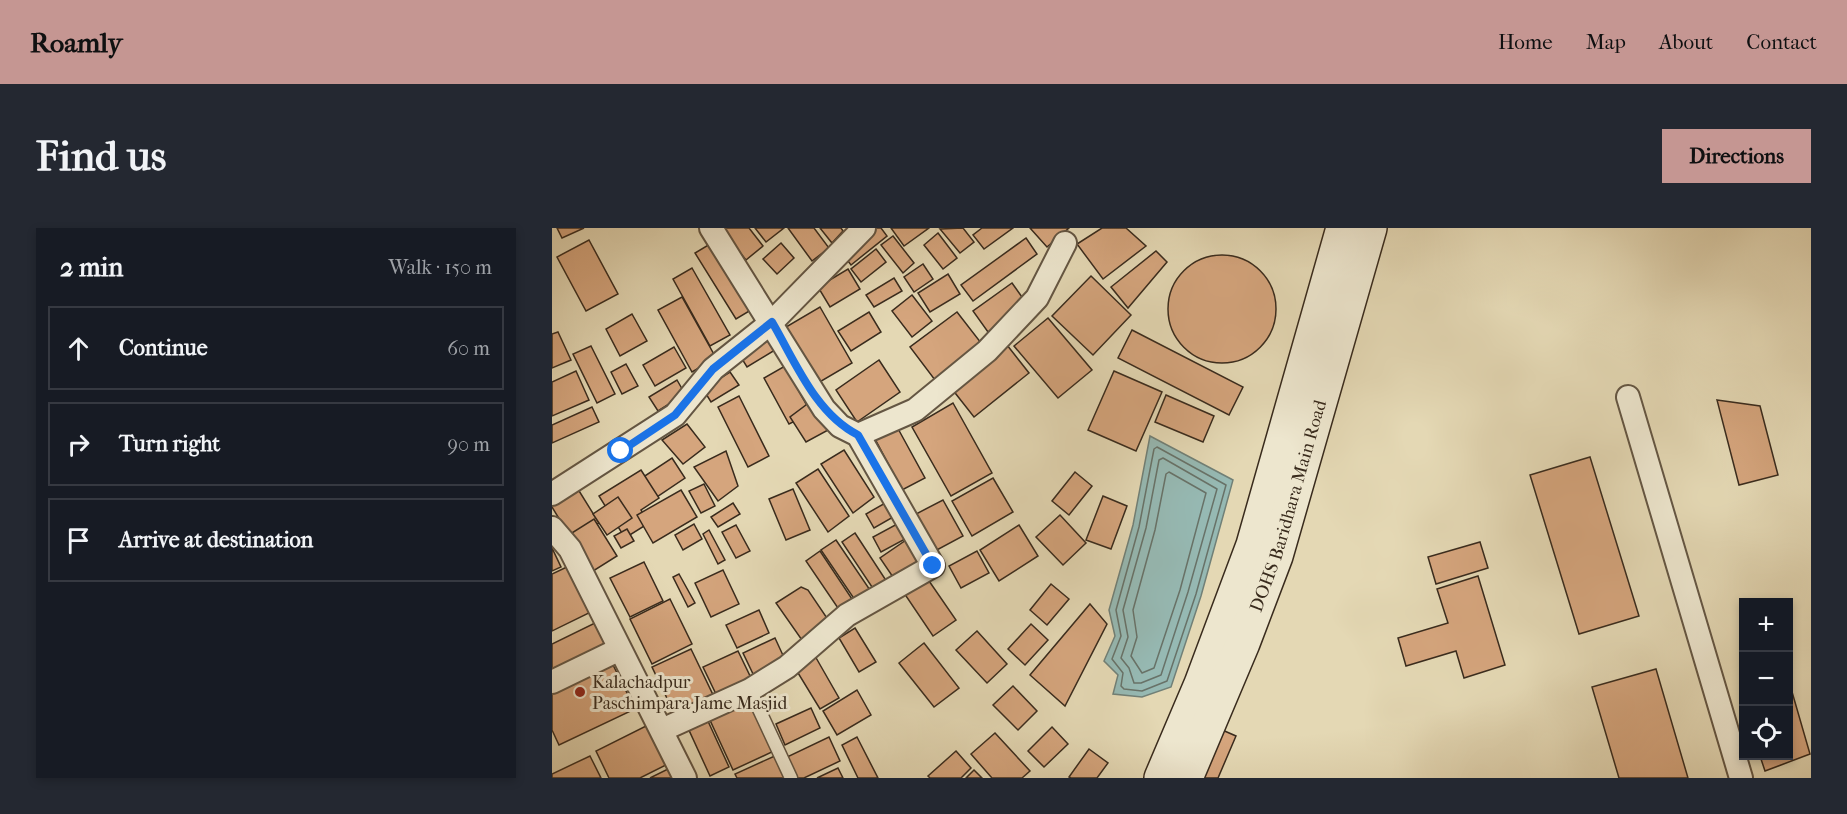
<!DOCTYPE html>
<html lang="en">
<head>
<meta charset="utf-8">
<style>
	body { margin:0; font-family:"IM FELL French Canon",serif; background:#242831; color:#f1f3f6 }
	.controls { position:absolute; right:18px; bottom:18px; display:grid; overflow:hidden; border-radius:0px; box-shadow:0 3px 9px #0003 }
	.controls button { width:54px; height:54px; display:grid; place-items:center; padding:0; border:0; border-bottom:2px solid #363941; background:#171b24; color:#f1f3f6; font:30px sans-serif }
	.stop { position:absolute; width:18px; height:18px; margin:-14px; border:4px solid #1a73e8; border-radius:50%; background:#fff }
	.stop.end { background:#1a73e8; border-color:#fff; box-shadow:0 2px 6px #0008 }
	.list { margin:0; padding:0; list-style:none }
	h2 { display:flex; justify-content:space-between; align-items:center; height:78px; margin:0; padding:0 24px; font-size:26px }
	h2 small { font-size:20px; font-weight:400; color:#9ea1a6 }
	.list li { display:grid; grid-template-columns:39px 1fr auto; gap:18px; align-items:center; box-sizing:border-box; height:84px; margin:0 12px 12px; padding:0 12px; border:2px solid #363941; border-radius:0px }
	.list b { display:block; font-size:22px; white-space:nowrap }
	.list em { font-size:20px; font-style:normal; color:#9ea1a6 }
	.icon { flex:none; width:33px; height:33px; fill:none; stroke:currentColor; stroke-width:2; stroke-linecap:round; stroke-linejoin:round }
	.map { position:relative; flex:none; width:1259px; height:550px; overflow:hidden; border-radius:0px }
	header { display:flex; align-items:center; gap:36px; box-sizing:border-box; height:84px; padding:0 30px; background:#c59692; color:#111 }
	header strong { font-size:28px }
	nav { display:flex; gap:33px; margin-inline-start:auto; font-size:21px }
	.intro { display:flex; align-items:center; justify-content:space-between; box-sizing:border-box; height:144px; padding:0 36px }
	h1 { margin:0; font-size:42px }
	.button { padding:15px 27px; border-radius:0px; background:#c59692; color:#111; font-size:21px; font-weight:700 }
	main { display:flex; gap:36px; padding:0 36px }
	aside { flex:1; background:#171b24; border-radius:0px; box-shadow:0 3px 9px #0003 }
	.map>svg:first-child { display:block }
</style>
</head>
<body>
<header>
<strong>Roamly</strong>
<nav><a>Home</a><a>Map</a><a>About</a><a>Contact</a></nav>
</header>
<div class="intro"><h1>Find us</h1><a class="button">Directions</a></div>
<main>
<aside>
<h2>2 min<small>Walk · 150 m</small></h2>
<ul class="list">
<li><svg class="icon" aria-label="ahead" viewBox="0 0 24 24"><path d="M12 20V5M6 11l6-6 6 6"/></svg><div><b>Continue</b></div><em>60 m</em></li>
<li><svg class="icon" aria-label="right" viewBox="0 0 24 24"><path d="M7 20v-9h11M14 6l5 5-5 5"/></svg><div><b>Turn right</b></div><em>90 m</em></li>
<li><svg class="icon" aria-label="arrive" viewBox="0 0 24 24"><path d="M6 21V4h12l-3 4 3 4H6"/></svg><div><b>Arrive at destination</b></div></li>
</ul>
</aside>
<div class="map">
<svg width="1259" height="550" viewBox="0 0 1259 550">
	<rect width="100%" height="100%" fill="#e4d8b4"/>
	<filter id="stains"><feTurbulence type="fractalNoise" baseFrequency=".00333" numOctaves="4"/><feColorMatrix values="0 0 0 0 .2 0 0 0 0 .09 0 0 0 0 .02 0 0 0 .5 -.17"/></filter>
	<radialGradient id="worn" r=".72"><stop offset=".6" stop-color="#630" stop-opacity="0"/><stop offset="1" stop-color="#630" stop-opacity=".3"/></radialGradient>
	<polygon fill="#96b9b3" stroke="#718077" stroke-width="1.5" points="598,208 681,252 649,368 619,459 590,469 561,466 566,447 552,433 563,408 557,382 581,297"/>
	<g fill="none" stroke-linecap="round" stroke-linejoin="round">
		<g stroke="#687268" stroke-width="1.5">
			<polygon points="605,219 674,257 644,366 615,453 590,463 572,461 569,458 571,445 560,431 569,408 564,382 587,299 602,221"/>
			<polygon points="611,230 665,261 636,364 609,447 589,455 582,455 577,440 569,430 576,409 571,382 594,300 607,232"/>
			<polygon points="617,244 654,265 628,362 602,440 590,445 579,428 585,409 581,382 603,302 614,246"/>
		</g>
	</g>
	<g fill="#d5a57d" stroke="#392b1d" stroke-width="1.5">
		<polygon points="5,0 32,0 10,10"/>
		<polygon points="168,0 197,0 211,18 194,32"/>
		<polygon points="203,0 232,0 214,14"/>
		<polygon points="236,0 262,0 277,20 260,33"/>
		<polygon points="268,0 289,0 291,3 280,15"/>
		<polygon points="321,0 329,0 335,8 299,37 290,25"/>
		<polygon points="339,0 377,0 352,18"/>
		<polygon points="411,0 422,14 408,25 388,1"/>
		<polygon points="430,0 461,0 432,21 421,7"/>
		<polygon points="478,0 517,0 495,19"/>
		<polygon points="550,0 574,0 594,18 551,51 525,16"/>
		<polygon points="386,5 405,30 391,41 372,17"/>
		<polygon points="341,8 362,35 351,45 329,17"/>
		<polygon points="474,10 485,26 421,73 409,57"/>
		<polygon points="37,12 66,66 34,83 5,29"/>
		<polygon points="163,13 204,79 184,91 143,25"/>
		<polygon points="229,15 242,30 225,46 211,31"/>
		<polygon points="324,21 334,34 309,54 299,41"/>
		<polygon points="604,23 615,34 576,80 559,59"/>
		<circle cx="670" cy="81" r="54"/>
		<polygon points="371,36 381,51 362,64 352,49"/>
		<polygon points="140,40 178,107 158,118 121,51"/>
		<polygon points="296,41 308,61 278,79 266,59"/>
		<polygon points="396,46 408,66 378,84 366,65"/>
		<polygon points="539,48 579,87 541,127 500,88"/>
		<polygon points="342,50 350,63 322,79 314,67"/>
		<polygon points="460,55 475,76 436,104 421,83"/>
		<polygon points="360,67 380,93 360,109 340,83"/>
		<polygon points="130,69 164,130 140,144 106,82"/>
		<polygon points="268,79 300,135 266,155 234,99"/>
		<polygon points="317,84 329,104 299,123 286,103"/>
		<polygon points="405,84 433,120 386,156 358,119"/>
		<polygon points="80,86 95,113 68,128 54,101"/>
		<polygon points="496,90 540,142 506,170 462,118"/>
		<polygon points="580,102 691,159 677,187 566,130"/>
		<polygon points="6,104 19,132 0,140 0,106"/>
		<polygon points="214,109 223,122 195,139 187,126"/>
		<polygon points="455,117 477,145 422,189 400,161"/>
		<polygon points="39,118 63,166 45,175 21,126"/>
		<polygon points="122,119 134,140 103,158 91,137"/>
		<polygon points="327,132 348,164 305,194 284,162"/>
		<polygon points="74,136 86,158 70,166 59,144"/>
		<polygon points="233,138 259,185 237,196 212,150"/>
		<polygon points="24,143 37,172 0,188 0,154"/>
		<polygon points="562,143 610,164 584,223 536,202"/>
		<polygon points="178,144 187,157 159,174 151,161"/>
		<polygon points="125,152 133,166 106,183 97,169"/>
		<polygon points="614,167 662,188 651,214 603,194"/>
		<polygon points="187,168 217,228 196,239 166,179"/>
		<polygon points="1165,172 1208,178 1226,247 1187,257"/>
		<polygon points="258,174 278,201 254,214 238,189"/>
		<polygon points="401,175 440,245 399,268 360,199"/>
		<polygon points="40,179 47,194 0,215 0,197"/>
		<polygon points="135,196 153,219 131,236 110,212"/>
		<polygon points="344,197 373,250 350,262 322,209"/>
		<polygon points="292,222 322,269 301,285 269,236"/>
		<polygon points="174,223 186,258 166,273 142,239"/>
		<polygon points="1038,229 1087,388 1027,406 978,247"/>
		<polygon points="120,230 133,250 84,283 70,263"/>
		<polygon points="266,241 297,288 276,304 244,255"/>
		<polygon points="89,242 107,270 89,282 97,295 73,310 47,268"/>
		<polygon points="523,244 540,258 517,287 500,273"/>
		<polygon points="441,250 461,284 420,308 400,273"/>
		<polygon points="152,256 163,278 149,285 137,263"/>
		<polygon points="24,258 47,295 20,312 0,279 0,273"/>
		<polygon points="241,261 258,302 234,312 217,271"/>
		<polygon points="129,262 145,289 101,315 85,287"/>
		<polygon points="551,268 575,278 559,321 534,312"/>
		<polygon points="66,269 80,290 55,307 41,286"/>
		<polygon points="391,272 411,308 383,323 364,286"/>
		<polygon points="335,274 343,288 322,300 314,286"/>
		<polygon points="181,275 188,286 166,299 159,289"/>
		<polygon points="508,287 534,315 511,337 484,309"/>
		<polygon points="42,291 65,328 38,345 15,308"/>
		<polygon points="347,295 355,310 329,324 321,309"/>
		<polygon points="142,296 150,311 131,322 123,307"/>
		<polygon points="184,297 198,323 184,330 170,304"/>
		<polygon points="467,297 486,328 447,353 428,322"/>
		<polygon points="75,301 82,313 69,320 62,308"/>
		<polygon points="157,302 173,332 166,336 151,306"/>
		<polygon points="303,305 337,357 324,365 290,314"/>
		<polygon points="360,308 378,334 345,355 328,330"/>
		<polygon points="284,312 320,365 305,375 269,322"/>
		<polygon points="928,314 936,340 884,356 876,329"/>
		<polygon points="0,320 9,339 0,343"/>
		<polygon points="268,323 304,377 290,386 254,333"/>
		<polygon points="425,323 437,345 409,360 397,338"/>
		<polygon points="92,334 111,373 78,389 58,350"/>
		<polygon points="19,337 41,383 0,403 0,346"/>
		<polygon points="171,342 187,376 159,389 143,355"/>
		<polygon points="127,346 143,375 136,379 121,349"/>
		<polygon points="926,348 953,437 912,450 904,423 854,438 846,410 896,395 885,361"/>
		<polygon points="375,350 404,392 381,408 352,365"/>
		<polygon points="499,356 517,371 495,397 478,382"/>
		<polygon points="249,359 256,362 279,396 252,415 224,375"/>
		<polygon points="118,371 140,416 100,436 78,391"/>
		<polygon points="538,376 555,396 513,478 478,447"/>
		<polygon points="207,382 217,405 185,420 174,397"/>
		<polygon points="45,394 55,416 0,443 0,416"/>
		<polygon points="479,396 496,412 473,437 456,421"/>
		<polygon points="303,400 324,434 307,444 287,410"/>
		<polygon points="425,403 455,436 435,455 404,422"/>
		<polygon points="223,410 235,436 203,450 191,425"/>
		<polygon points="372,415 407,460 382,479 347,435"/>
		<polygon points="139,421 163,471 124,489 100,439"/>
		<polygon points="186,423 199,450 164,466 151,439"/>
		<polygon points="263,428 287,470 268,481 243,440"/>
		<polygon points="60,435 83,481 7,517 0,502 0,464"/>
		<polygon points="1104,441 1136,550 1067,550 1040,459"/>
		<polygon points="1236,450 1258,526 1213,543 1208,528 1236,528"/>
		<polygon points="461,458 485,483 466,502 441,477"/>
		<polygon points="305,462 319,487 285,507 271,483"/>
		<polygon points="197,471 222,523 181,542 157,490"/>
		<polygon points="259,480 268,500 233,517 224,496"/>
		<polygon points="155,491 177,539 158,548 136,500"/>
		<polygon points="98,496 118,535 88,550 57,550 44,523"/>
		<polygon points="661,498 684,508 666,550 639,550"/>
		<polygon points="500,499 516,516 492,539 476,523"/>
		<polygon points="443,505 478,543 470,550 440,550 419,526"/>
		<polygon points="277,509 288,533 252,550 245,550 235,529"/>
		<polygon points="305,509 326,550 306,550 290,517"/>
		<polygon points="537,521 556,535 545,550 519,550 517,549"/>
		<polygon points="404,523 419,540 409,550 378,550 376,548"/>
		<polygon points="225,527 236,550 185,550 183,546"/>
		<polygon points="38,528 49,550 0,550 0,546"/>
		<polygon points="120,539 125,550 98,550"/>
		<polygon points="286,540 291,550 265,550"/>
		<polygon points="422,542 430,550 414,550"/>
	</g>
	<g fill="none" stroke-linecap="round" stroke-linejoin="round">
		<g stroke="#645643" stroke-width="15">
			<polyline id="lane" points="198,462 239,550"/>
		</g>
		<g stroke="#645643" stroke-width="26">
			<g id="street">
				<polyline points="1076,169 1189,550"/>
				<polyline points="306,207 363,182 435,123 485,70 513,15"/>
				<polyline points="0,266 123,187 161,141 220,94 312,0"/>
				<polyline points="0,300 18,321 133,550"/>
				<polyline points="0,454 66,422"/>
				<polyline points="110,502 198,462 235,439 295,387 381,338 306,207 288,198 272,181 159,0"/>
			</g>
		</g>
		<g stroke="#392b1d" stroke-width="36">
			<g id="secondary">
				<polyline points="609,550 649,456 701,317 791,0"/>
				<path id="s1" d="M 634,550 L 691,415 L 724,328 L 818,0"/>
			</g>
		</g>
		<use href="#lane" stroke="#ede6ce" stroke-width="12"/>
		<use href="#street" stroke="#ede6ce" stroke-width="22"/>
		<use href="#secondary" stroke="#ede6ce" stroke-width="33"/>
	</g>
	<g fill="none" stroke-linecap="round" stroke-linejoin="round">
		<path stroke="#1a73e8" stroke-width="8" d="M 69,223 L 123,187 L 161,141 L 220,94 C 243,133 263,185 306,207 L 381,338"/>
	</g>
	<circle fill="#8f2418" stroke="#ede6ce" stroke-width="2" cx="28" cy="464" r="6"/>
	<g text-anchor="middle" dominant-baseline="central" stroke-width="6" stroke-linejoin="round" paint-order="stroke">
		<g font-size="18" fill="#392b1d" stroke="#ede6ce">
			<text stroke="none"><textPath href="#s1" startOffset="291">DOHS Baridhara Main Road</textPath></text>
		</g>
		<g font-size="18" fill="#392b1d" stroke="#ede6ce" text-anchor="start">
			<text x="40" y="454">Kalachadpur<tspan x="40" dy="21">Paschimpara Jame Masjid</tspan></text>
		</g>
	</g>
	<rect width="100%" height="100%" filter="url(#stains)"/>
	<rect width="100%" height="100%" fill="url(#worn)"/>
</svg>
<div class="controls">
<button>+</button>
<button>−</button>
<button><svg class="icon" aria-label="locate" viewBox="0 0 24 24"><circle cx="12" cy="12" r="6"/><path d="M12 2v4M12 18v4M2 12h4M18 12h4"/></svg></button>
</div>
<div class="stop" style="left:69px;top:223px"></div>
<div class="stop end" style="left:381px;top:338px"></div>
</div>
</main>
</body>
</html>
